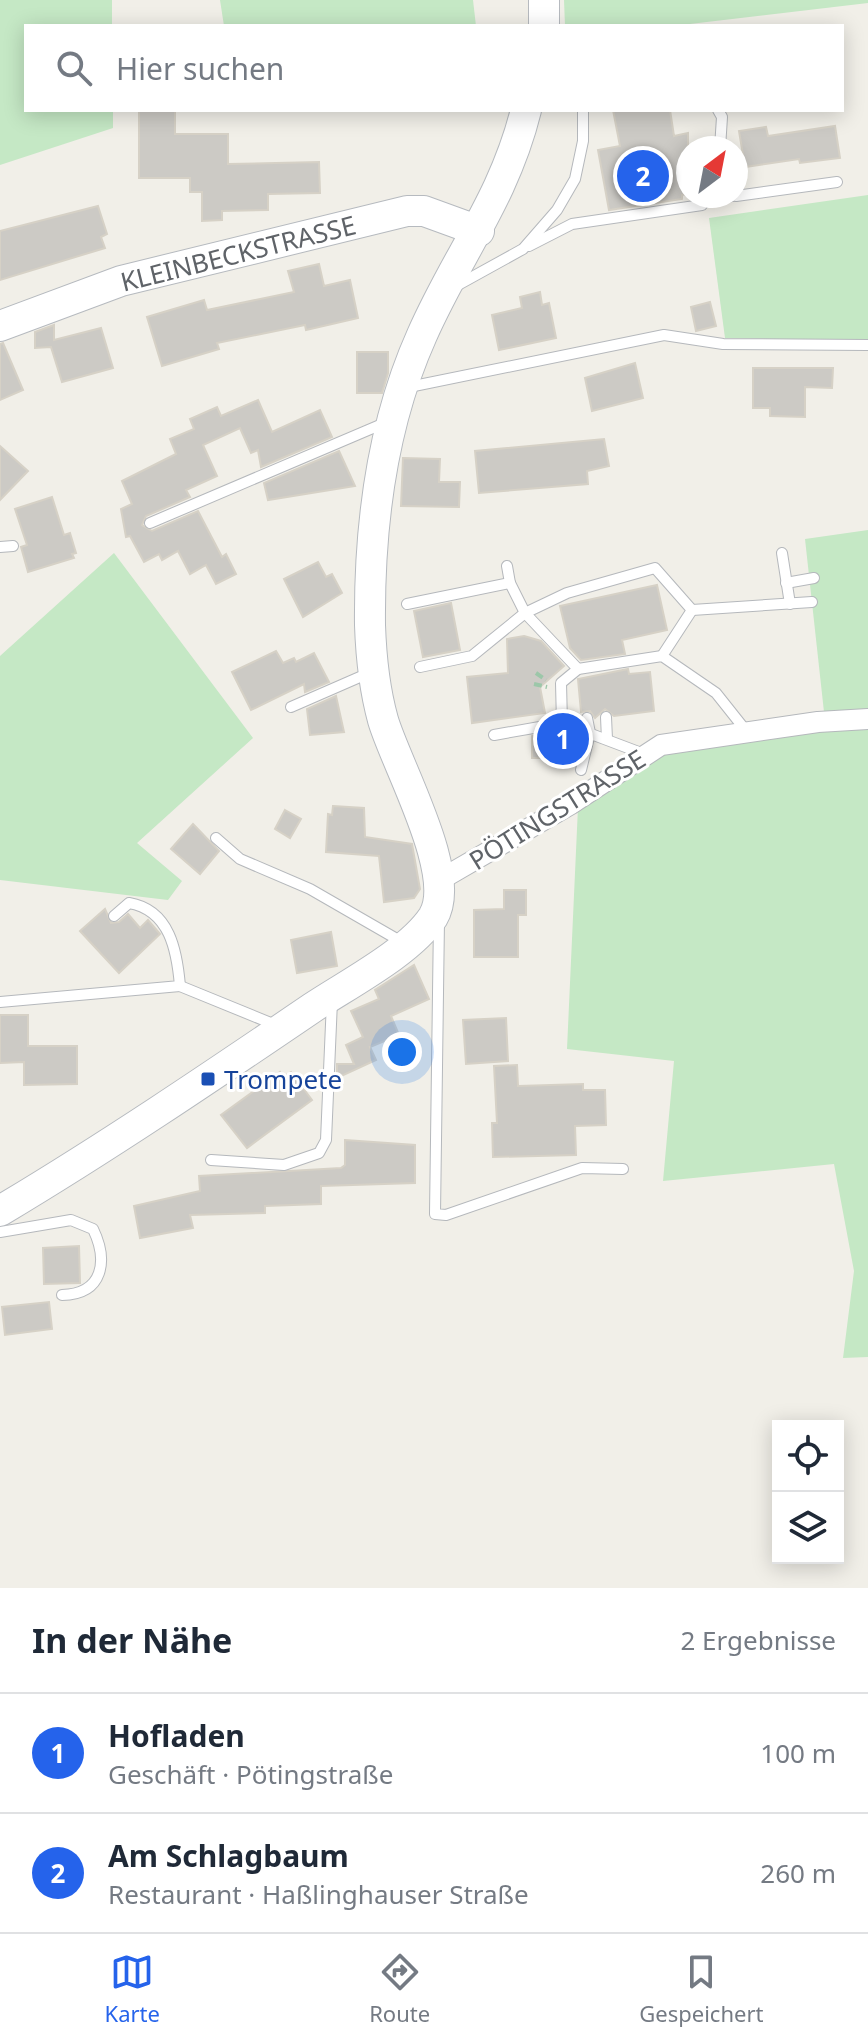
<!DOCTYPE html>
<html lang="de">
<head>
<meta charset="utf-8">
<style>
	body { margin:0; font-family:"Noto Sans",sans-serif; background:#f2f2f3; color:#1f2937 }
	.controls { position:absolute; right:24px; bottom:24px; display:grid; overflow:hidden; border-radius:0px; box-shadow:0 4px 20px #0003 }
	.controls button { width:72px; height:72px; display:grid; place-items:center; padding:0; border:0; border-bottom:2px solid #e0e1e3; background:#fff; color:#1f2937; font:40px sans-serif }
	.compass { position:absolute; left:676px; top:136px; width:72px; height:72px; border-radius:50%; background:#fff; box-shadow:0 4px 20px #0003; rotate:32deg }
	.you { position:absolute; left:402px; top:1052px; width:28px; height:28px; margin:-20px; border:6px solid #fff; border-radius:50%; background:#1a73e8; box-shadow:0 0 0 12px #1a73e833 }
	.badge { display:grid; place-items:center; width:52px; height:52px; border-radius:50%; background:#2563eb; color:#fff; font-size:26px; font-weight:700 }
	.pin { position:absolute; translate:-50% -50%; border:4px solid #fff; box-shadow:0 2px 8px #0006 }
	.list { margin:0; padding:0; list-style:none }
	h2 { display:flex; justify-content:space-between; align-items:center; height:104px; margin:0; padding:0 32px; font-size:34px }
	h2 small { font-size:26px; font-weight:400; color:#747a83 }
	.list li { display:grid; grid-template-columns:52px 1fr auto; gap:24px; align-items:center; box-sizing:border-box; height:120px; padding:0 32px; border-top:2px solid #e0e1e3 }
	.list b { display:block; font-size:30px; white-space:nowrap }
	.list p { margin:0; font-size:26px; white-space:nowrap; color:#747a83 }
	.list em { font-size:26px; font-style:normal; color:#747a83 }
	.icon { flex:none; width:44px; height:44px; fill:none; stroke:currentColor; stroke-width:2; stroke-linecap:round; stroke-linejoin:round }
	.map { position:relative; flex:none; width:868px; height:1588px; overflow:hidden }
	.search { position:absolute; background:#fff; box-shadow:0 4px 20px #0003; left:24px; right:24px; top:24px; height:88px; display:flex; align-items:center; gap:20px; box-sizing:border-box; padding:0 28px; border-radius:0px; color:#747a83; font-size:30px }
	.sheet { height:344px; background:#fff }
	nav { display:flex; justify-content:space-around; align-items:center; box-sizing:border-box; height:112px; border-top:2px solid #e0e1e3; background:#fff; font-size:22px; color:#747a83 }
	nav a { display:grid; justify-items:center; gap:4px }
	nav .on { color:#2563eb }
	.map>svg:first-child { display:block }
</style>
</head>
<body>
<div class="map">
<svg width="868" height="1588" viewBox="0 0 868 1588">
	<rect width="100%" height="100%" fill="#f1efe8"/>
	<g fill="#c5e8c5">
		<polygon points="0,0 112,0 112,26 26,26 26,110 113,110 113,128 0,165"/>
		<polygon points="220,0 473,0 476,26 224,26"/>
		<polygon points="564,0 868,0 868,3 673,26 565,26"/>
		<polygon points="868,195 868,341 725,338 709,218"/>
		<polygon points="868,530 868,709 824,712 805,539"/>
		<polygon points="114,553 253,738 137,843 182,881 168,900 0,880 0,656"/>
		<path d="M 868,729 L 868,1357 L 843,1358 L 854,1271 L 834,1164 L 663,1181 L 674,1061 L 567,1049 L 578,807 C 600,792 622,775 645,763 C 702,733 803,734 868,729 Z"/>
	</g>
	<g fill="#cccac5" stroke="#d6d1c6" stroke-width="2">
		<polygon points="139,110 175,110 175,134 228,134 228,164 319,162 320,193 268,194 268,210 222,211 222,220 202,221 202,192 190,192 190,178 139,178"/>
		<polygon points="613,110 670,110 674,136 688,133 688,157 680,158 686,194 682,195 682,199 609,210 598,150 620,146"/>
		<polygon points="835,126 840,158 800,163 799,159 745,167 739,131 766,127 768,136"/>
		<polygon points="98,206 107,234 101,237 105,248 0,280 0,231"/>
		<polygon points="319,264 324,286 350,280 358,318 306,330 305,325 217,343 219,349 162,366 147,317 204,300 207,310 294,292 288,271"/>
		<polygon points="540,292 542,305 549,303 556,338 499,350 492,315 522,308 520,297"/>
		<polygon points="710,302 716,326 696,331 691,307"/>
		<polygon points="54,325 54,340 101,328 113,368 62,382 51,347 35,348 35,332"/>
		<polygon points="3,343 23,390 0,400 0,344"/>
		<polygon points="357,352 388,352 388,373 382,393 357,393"/>
		<polygon points="635,363 643,398 592,411 585,378"/>
		<polygon points="753,368 833,368 832,388 805,387 805,417 770,416 770,408 753,408"/>
		<polygon points="258,400 272,432 320,410 332,437 261,467 258,450 251,453 240,428 203,445 217,476 186,490 190,497 146,516 142,525 152,531 198,511 222,557 226,554 236,574 216,584 206,565 190,574 178,551 162,560 159,554 144,562 130,536 126,537 121,509 132,504 122,481 176,454 170,439 194,429 190,419 217,407 221,416"/>
		<polygon points="604,439 609,466 587,471 588,484 479,493 475,451"/>
		<polygon points="0,446 28,471 0,500"/>
		<polygon points="339,451 355,486 268,500 264,483"/>
		<polygon points="403,458 440,459 439,482 460,482 459,507 401,506"/>
		<polygon points="52,497 64,535 70,533 76,553 72,554 74,558 28,572 21,547 27,545 15,509"/>
		<polygon points="318,562 326,577 332,574 342,593 303,617 284,579"/>
		<polygon points="657,585 667,630 622,640 625,654 581,660 570,648 560,606"/>
		<polygon points="451,603 460,650 423,657 414,611"/>
		<polygon points="524,636 541,641 564,666 540,687 545,713 472,723 467,677 508,673 507,639"/>
		<polygon points="276,651 283,663 294,658 296,662 314,653 329,682 305,692 304,684 251,710 232,672"/>
		<polygon points="628,669 629,674 650,672 654,711 614,716 605,709 595,718 590,711 581,712 578,679"/>
		<polygon points="336,696 344,732 310,735 307,709"/>
		<polygon points="559,732 572,735 573,758 532,758 532,736"/>
		<polygon points="333,806 364,808 365,837 412,844 420,889 414,898 384,902 379,856 326,852 328,814 332,815"/>
		<polygon points="285,810 301,819 290,838 275,829"/>
		<polygon points="193,824 219,851 200,874 171,849"/>
		<polygon points="504,890 526,890 526,915 518,915 518,957 474,957 474,910 504,909"/>
		<polygon points="105,909 111,923 119,922 128,914 140,928 148,920 160,934 119,973 80,931"/>
		<polygon points="331,932 337,966 297,973 291,940"/>
		<polygon points="414,965 429,999 391,1016 399,1035 370,1047 376,1060 337,1078 337,1064 354,1064 346,1045 363,1037 351,1011 379,999 375,990"/>
		<polygon points="0,1015 28,1015 28,1046 77,1046 77,1084 24,1085 24,1062 0,1063"/>
		<polygon points="506,1018 508,1061 466,1064 463,1020"/>
		<polygon points="517,1065 518,1086 583,1084 583,1090 605,1090 606,1125 575,1126 576,1155 493,1157 492,1123 497,1123 494,1066"/>
		<polygon points="280,1072 283,1077 291,1072 312,1100 247,1148 221,1115"/>
		<polygon points="345,1140 415,1145 415,1183 321,1186 321,1204 265,1206 265,1213 190,1215 193,1228 140,1238 134,1206 200,1191 199,1176 341,1168 345,1165"/>
		<polygon points="79,1246 80,1283 44,1284 43,1248"/>
		<polygon points="49,1302 52,1329 5,1335 2,1307"/>
	</g>
	<g fill="none" stroke-linecap="round" stroke-linejoin="round">
		<g stroke="#b5b8bc" stroke-width="12">
			<g id="lane">
				<polyline points="718,110 722,117 720,148"/>
				<polyline points="736,196 837,182"/>
				<polyline points="705,200 732,196"/>
				<polyline points="529,246 572,224 702,205 707,196"/>
				<polyline points="456,286 523,249 557,210 575,179 583,141 583,110"/>
				<polyline points="409,387 664,335 723,344 868,345"/>
				<polyline points="150,523 387,422"/>
				<polyline points="0,547 13,546"/>
				<polyline points="782,553 790,604"/>
				<polyline points="510,583 525,613 578,669"/>
				<polyline points="786,583 814,578"/>
				<polyline points="407,604 510,583 507,566"/>
				<polyline points="692,610 812,602"/>
				<polyline points="420,667 472,656 525,613 567,593 655,568 692,610 662,656"/>
				<polyline points="291,707 369,673"/>
				<polyline points="606,717 607,739"/>
				<polyline points="562,723 561,683 578,669 662,656 716,693 747,732"/>
				<polyline points="494,735 562,723 644,754"/>
				<polyline points="581,770 590,733 587,718"/>
				<polyline points="216,838 240,859 310,889 402,942"/>
				<polyline points="439,920 435,1214 446,1215 582,1168 623,1169"/>
				<polyline points="180,986 278,1026"/>
				<path d="M 0,1002 L 180,986 C 177,951 170,910 129,903 L 114,916"/>
				<polyline points="211,1160 284,1165 319,1153 326,1140 332,1001"/>
				<path d="M 0,1232 L 71,1220 L 93,1229 C 108,1260 104,1294 62,1295"/>
			</g>
		</g>
		<g stroke="#b5b8bc" stroke-width="22">
			<polyline id="street" points="438,881 571,804 661,745 818,722 868,719"/>
		</g>
		<g stroke="#b6babf" stroke-width="32">
			<g id="secondary">
				<polyline points="544,26 544,0"/>
				<polyline points="0,326 121,281 407,211 424,211 479,231"/>
				<path d="M 0,1211 C 107,1147 209,1078 312,1008 C 348,984 410,952 433,917 C 459,875 396,765 383,720 C 375,691 371,655 370,625 C 369,527 382,424 422,335 C 457,255 504,199 526,110"/>
			</g>
		</g>
		<g stroke="#9cc7a9" stroke-width="4" stroke-dasharray="8 4" stroke-linecap="butt">
			<polyline points="536,673 546,680"/>
			<polyline points="534,684 547,687"/>
		</g>
		<use href="#lane" stroke="#fff" stroke-width="10"/>
		<use href="#street" stroke="#fff" stroke-width="20"/>
		<use href="#secondary" stroke="#fff" stroke-width="30"/>
	</g>
	<rect fill="#1a4fb4" stroke="#fff" stroke-width="3" x="200" y="1071" width="16" height="16" rx="4"/>
	<g text-anchor="middle" dominant-baseline="central" stroke-width="6" stroke-linejoin="round" paint-order="stroke">
		<g font-size="26" fill="#5f6368" stroke="#fff">
			<text transform="translate(238 253) rotate(-14)">KLEINBECKSTRASSE</text>
			<text transform="translate(557 809) rotate(-32)">PÖTINGSTRASSE</text>
		</g>
		<g font-size="26" fill="#164399" stroke="#fff" text-anchor="start">
			<text x="224" y="1079">Trompete</text>
		</g>
	</g>
</svg>
<div class="controls">
<button><svg class="icon" aria-label="locate" viewBox="0 0 24 24"><circle cx="12" cy="12" r="6"/><path d="M12 2v4M12 18v4M2 12h4M18 12h4"/></svg></button>
<button><svg class="icon" aria-label="layers" viewBox="0 0 24 24"><path d="M12 4l9 5-9 5-9-5zM3 14l9 5 9-5"/></svg></button>
</div>
<svg class="compass" viewBox="-18 -18 36 36"><path d="M0-13l5 13h-10z" fill="#e53935"/><path d="M0 13l5-13h-10z" fill="#747a83"/></svg>
<div class="you"></div>
<div class="pin badge" style="left:563px;top:739px">1</div>
<div class="pin badge" style="left:643px;top:176px">2</div>
<div class="search"><svg class="icon" aria-label="search" viewBox="0 0 24 24"><circle cx="10" cy="10" r="6"/><path d="M15 15l6 6"/></svg>Hier suchen</div>
</div>
<section class="sheet">
<h2>In der Nähe<small>2 Ergebnisse</small></h2>
<ul class="list">
<li><span class="badge">1</span><div><b>Hofladen</b><p>Geschäft · Pötingstraße</p></div><em>100 m</em></li>
<li><span class="badge">2</span><div><b>Am Schlagbaum</b><p>Restaurant · Haßlinghauser Straße</p></div><em>260 m</em></li>
</ul>
</section>
<nav>
<a class="on"><svg class="icon" aria-label="map" viewBox="0 0 24 24"><path d="M3 6l6-2 6 2 6-2v14l-6 2-6-2-6 2zM9 4v14M15 6v14"/></svg>Karte</a>
<a><svg class="icon" aria-label="directions" viewBox="0 0 24 24"><path d="M12 3l9 9-9 9-9-9zM9 14v-3h6M13 9l2 2-2 2"/></svg>Route</a>
<a><svg class="icon" aria-label="saved" viewBox="0 0 24 24"><path d="M7 4h10v16l-5-4-5 4z"/></svg>Gespeichert</a>
</nav>
</body>
</html>
